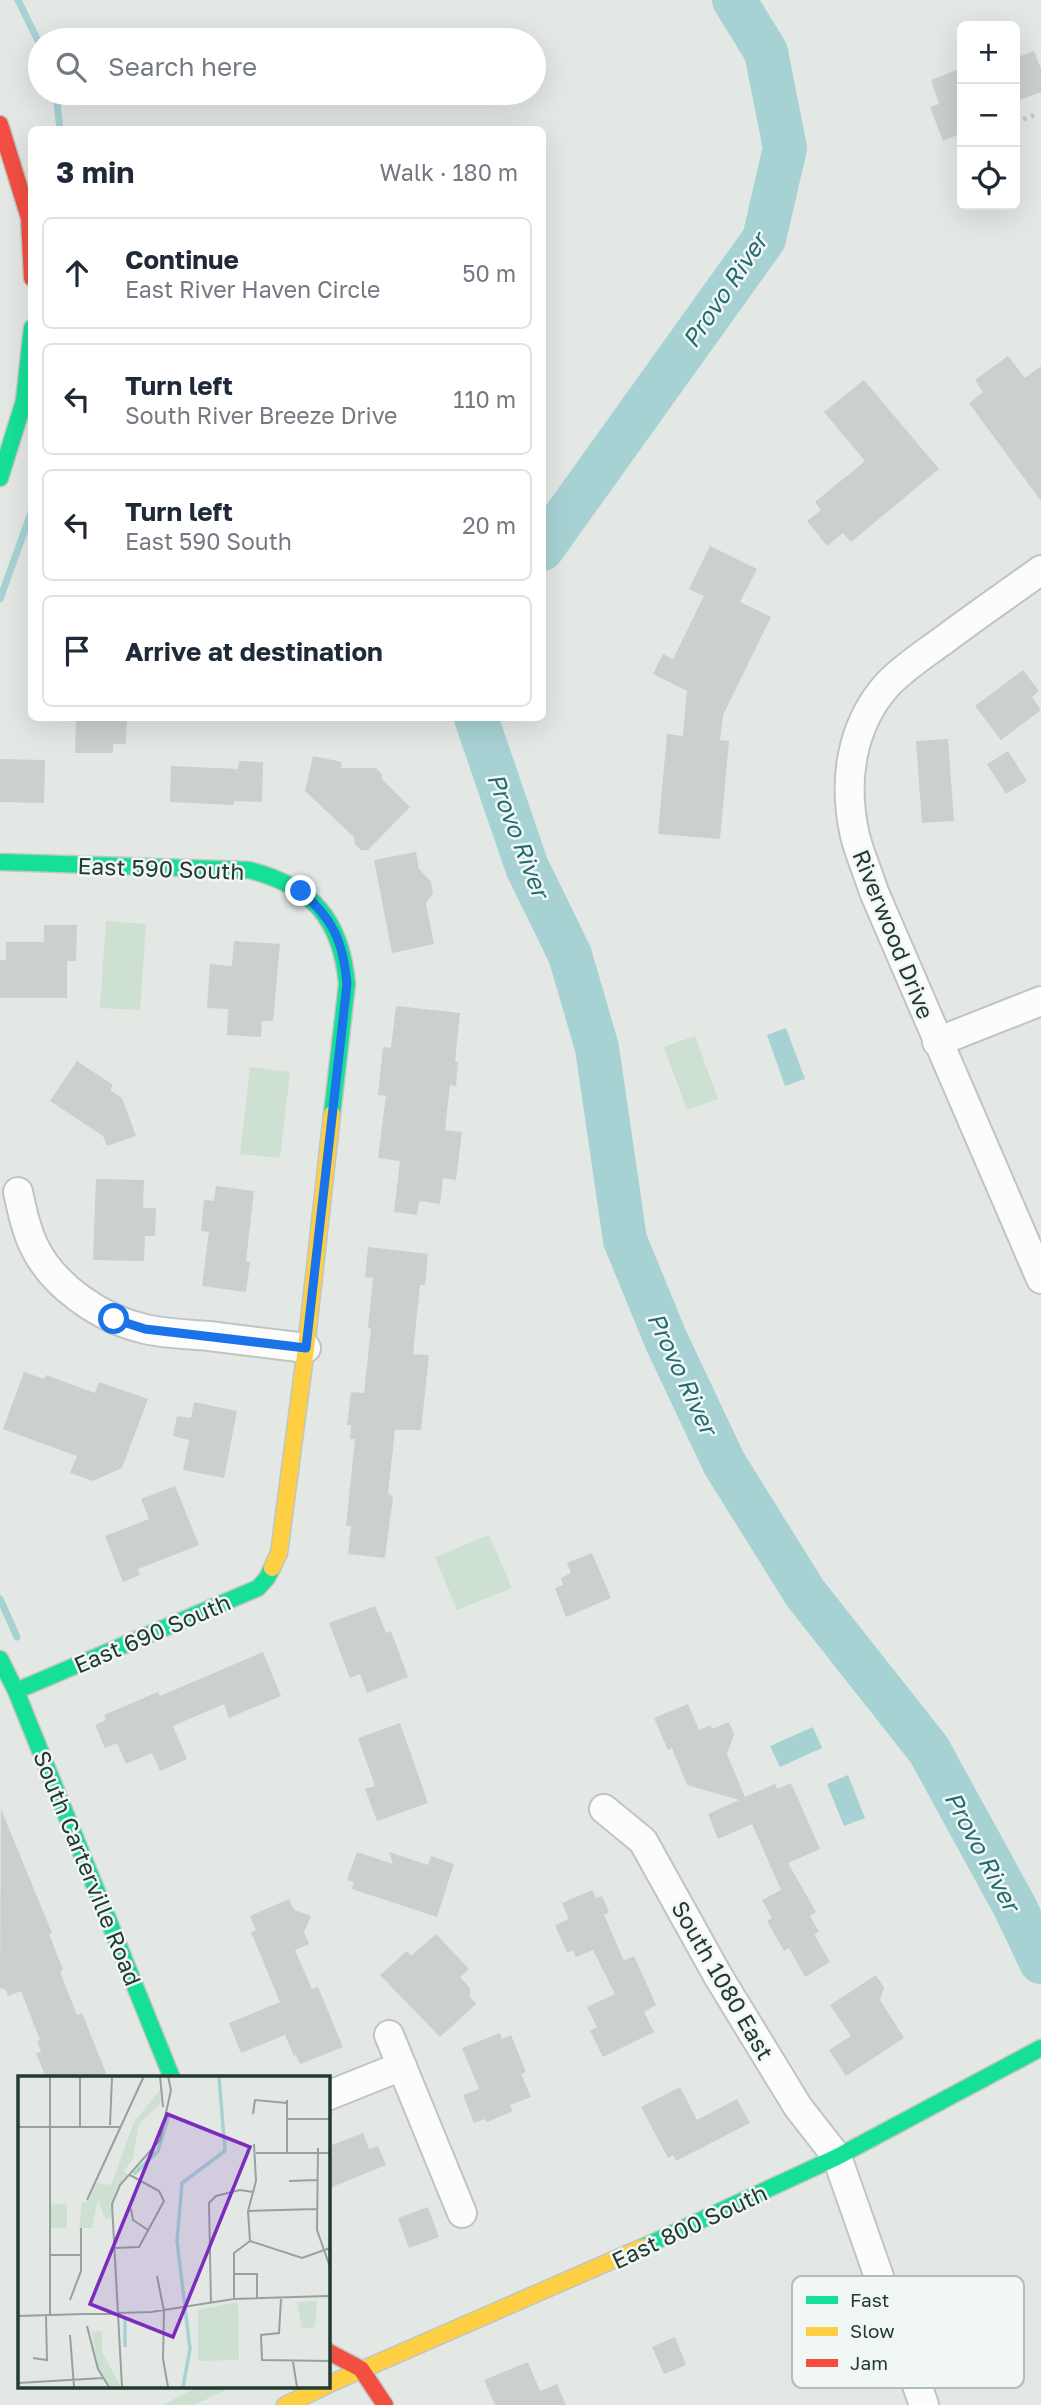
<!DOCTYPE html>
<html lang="en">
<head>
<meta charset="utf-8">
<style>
	body { margin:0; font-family:"Golos Text",sans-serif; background:#f2f2f3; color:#1f2937 }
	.controls { position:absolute; right:21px; top:21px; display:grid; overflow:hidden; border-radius:10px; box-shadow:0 7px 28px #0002 }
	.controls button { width:63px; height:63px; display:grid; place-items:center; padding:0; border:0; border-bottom:2px solid #e0e1e3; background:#fff; color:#1f2937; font:35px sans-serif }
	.stop { position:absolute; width:21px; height:21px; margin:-16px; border:5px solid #1a73e8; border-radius:50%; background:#fff }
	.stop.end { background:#1a73e8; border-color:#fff; box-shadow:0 2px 7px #0008 }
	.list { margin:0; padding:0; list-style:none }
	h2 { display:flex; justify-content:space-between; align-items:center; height:91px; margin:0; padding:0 28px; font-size:30px }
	h2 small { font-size:23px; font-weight:400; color:#747a83 }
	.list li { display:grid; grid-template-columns:46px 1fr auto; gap:21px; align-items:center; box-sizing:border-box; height:112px; margin:0 14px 14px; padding:0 14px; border:2px solid #e0e1e3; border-radius:10px }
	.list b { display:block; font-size:26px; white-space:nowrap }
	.list p { margin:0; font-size:23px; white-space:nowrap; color:#747a83 }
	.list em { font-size:23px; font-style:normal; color:#747a83 }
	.icon { flex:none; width:38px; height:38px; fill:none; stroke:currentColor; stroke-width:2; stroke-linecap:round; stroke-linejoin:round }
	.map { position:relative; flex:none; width:1041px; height:2405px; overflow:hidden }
	.search { position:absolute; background:#fff; box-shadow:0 7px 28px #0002; left:28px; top:28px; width:518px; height:77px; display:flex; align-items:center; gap:18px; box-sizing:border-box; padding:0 24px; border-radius:38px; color:#747a83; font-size:26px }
	.panel { position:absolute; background:#fff; box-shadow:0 7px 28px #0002; left:28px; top:126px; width:518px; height:595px; border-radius:10px }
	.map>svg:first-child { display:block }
</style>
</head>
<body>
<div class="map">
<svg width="1041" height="2405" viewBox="0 0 1041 2405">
	<rect width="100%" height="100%" fill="#e3e8e5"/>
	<g fill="#cde0d1">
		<polygon points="106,921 146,924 140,1010 100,1008"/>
		<polygon points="695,1036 718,1099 687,1110 664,1047"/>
		<polygon points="250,1067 290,1072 280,1158 240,1154"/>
		<polygon points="489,1535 512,1588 457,1610 435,1557"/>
		<polygon points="200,2386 234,2386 194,2405 162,2405"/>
	</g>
	<g fill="#a7d2d4">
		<polygon points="786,1028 805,1079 785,1086 767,1035"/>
		<polygon points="813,1727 822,1748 780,1767 770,1746"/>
		<polygon points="848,1775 865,1818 844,1826 827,1784"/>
	</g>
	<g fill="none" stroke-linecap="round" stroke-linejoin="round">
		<g stroke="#a7d2d4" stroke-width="7">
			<polyline points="18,0 40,45"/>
			<polyline points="56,93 60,130"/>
			<polyline points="0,599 32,510"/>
			<polyline points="0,1599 17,1637"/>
		</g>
		<g stroke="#a7d2d4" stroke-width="44">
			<polyline points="542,549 764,239 785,148 766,52 734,0"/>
			<polyline points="476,718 527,867 570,955 597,1048 625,1240 666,1340 724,1463 805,1593 929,1750 1016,1909 1041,1962"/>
		</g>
	</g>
	<g fill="#cbcfcd">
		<polygon points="1034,51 1041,69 1041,92 1015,102 1015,58"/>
		<polygon points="962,68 962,133 943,141 930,107 939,104 931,80"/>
		<polygon points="1008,356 1025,378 1041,366 1041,501 969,403 983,392 975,380"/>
		<polygon points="864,380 939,469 851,542 843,533 827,546 807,521 821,510 815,502 865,461 824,412"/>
		<polygon points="710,546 757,569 740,602 771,617 723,715 720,740 729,741 720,839 658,834 667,734 683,736 687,691 653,674 663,654 673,659 704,596 689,589"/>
		<polygon points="1023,670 1039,691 1032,697 1041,710 1001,740 975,706"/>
		<polygon points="83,718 127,718 126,744 113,744 113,753 75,753 76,720 83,720"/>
		<polygon points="948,739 954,821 922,823 916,741"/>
		<polygon points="1008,751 1027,781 1006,794 987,764"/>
		<polygon points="313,756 342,762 341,768 376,768 382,774 382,779 410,807 368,850 361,850 355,844 354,837 305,791"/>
		<polygon points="0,759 45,760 44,803 0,802"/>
		<polygon points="239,761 263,762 262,802 234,801 234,805 170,802 171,766 238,769"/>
		<polygon points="416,852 419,869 431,882 433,894 426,903 434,944 392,953 374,860"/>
		<polygon points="44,925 77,925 76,961 67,961 67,998 0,998 0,960 6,960 6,942 44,942"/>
		<polygon points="234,941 280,944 273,1021 262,1021 261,1037 227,1035 228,1009 207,1008 210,964 232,966"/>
		<polygon points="396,1006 460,1013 455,1061 458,1062 456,1086 450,1085 445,1130 462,1132 456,1180 443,1178 440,1204 419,1201 417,1215 394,1212 400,1161 378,1158 386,1096 378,1095 383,1047 391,1048"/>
		<polygon points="77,1061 113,1085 110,1090 122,1098 136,1136 107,1146 103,1136 50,1101"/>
		<polygon points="96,1179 144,1180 143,1208 156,1208 155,1236 145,1236 144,1261 93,1260"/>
		<polygon points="216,1186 254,1191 246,1261 250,1262 246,1292 202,1286 209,1232 201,1231 204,1200 214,1201"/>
		<polygon points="368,1247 428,1254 425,1285 420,1285 413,1354 429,1355 421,1430 395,1430 388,1493 393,1497 385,1558 348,1554 351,1526 346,1526 355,1439 350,1439 351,1425 347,1425 351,1392 364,1393 371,1328 368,1328 373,1278 365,1277"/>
		<polygon points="24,1372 44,1379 46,1375 95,1393 99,1382 148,1399 122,1468 93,1481 70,1473 77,1456 3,1429"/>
		<polygon points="194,1402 237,1411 224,1478 183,1470 189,1440 173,1436 177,1416 191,1418"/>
		<polygon points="175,1486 199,1545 138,1569 140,1575 123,1582 105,1536 149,1519 141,1499"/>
		<polygon points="592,1553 611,1598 566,1617 555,1588 563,1585 561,1578 571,1573 567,1563"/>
		<polygon points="375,1606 386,1633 391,1631 408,1677 367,1693 360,1674 350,1678 329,1623"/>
		<polygon points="263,1652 281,1696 229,1718 224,1704 173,1726 187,1759 160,1771 152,1753 126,1764 117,1743 105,1748 95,1725 106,1720 104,1715 158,1692 160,1696"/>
		<polygon points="688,1704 699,1730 711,1725 712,1729 729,1722 734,1734 727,1754 745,1797 775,1784 777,1789 791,1783 820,1849 788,1863 816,1912 810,1916 819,1932 814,1934 830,1962 805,1977 789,1948 784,1951 767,1921 772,1918 762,1900 781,1890 752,1824 718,1839 708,1814 739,1800 687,1785 672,1748 668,1750 654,1718"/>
		<polygon points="400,1723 428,1803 377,1821 365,1789 375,1786 358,1738"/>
		<polygon points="1,1809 52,1933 49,1934 63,1970 60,1972 77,2015 82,2013 106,2073 93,2078 46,2078 36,2053 41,2052 37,2041 40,2040 21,1991 8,1996 6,1990 0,1988"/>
		<polygon points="357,1852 393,1864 389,1852 428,1865 431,1856 454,1864 437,1917 352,1889 354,1882 347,1880"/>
		<polygon points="592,1890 596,1898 602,1896 609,1912 604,1915 624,1961 634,1956 656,2005 644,2012 654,2032 603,2057 590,2031 597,2027 587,2007 615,1994 593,1950 576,1957 573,1950 567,1953 555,1925 569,1919 562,1903"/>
		<polygon points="289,1899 294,1910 311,1916 304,1932 309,1944 295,1950 312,1989 318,1987 343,2047 300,2064 296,2055 294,2056 285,2035 241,2053 229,2023 280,2002 251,1932 256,1930 250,1916"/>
		<polygon points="436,1934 469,1969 460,1977 470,1988 470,1997 476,2004 440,2037 380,1975 407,1951 411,1956"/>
		<polygon points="876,1975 884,1988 880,2000 904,2038 846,2076 829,2050 851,2036 830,2005"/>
		<polygon points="500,2033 502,2039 511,2035 526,2072 521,2074 531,2097 510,2105 513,2111 487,2122 485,2119 474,2123 463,2095 479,2089 462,2048"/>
		<polygon points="680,2087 697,2120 737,2099 750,2123 676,2161 673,2155 668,2158 641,2107"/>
		<polygon points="363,2133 369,2149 378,2146 386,2165 327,2189 327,2147"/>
		<polygon points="428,2207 439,2237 409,2248 398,2218"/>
		<polygon points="675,2337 686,2365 664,2374 652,2347"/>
		<polygon points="528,2362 540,2391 557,2384 566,2405 495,2405 484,2380"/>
	</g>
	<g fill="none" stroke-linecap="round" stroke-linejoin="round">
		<g stroke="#c0c5c2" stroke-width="32">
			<g id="street">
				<path d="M 1041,570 C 1008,594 974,617 941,642 C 923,655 903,668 887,685 C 850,727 843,783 855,836 C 860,855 868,873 874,892 L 1041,1279"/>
				<polyline points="937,1042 1041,1001"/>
				<path d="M 18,1192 C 22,1210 25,1227 33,1244 C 52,1286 101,1319 145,1329 C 166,1334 188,1334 209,1336 C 241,1340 273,1344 306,1348"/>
				<polyline points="604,1809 643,1841 718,1976 798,2107 837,2157 924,2405"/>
				<polyline points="389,2035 462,2213"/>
				<polyline points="327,2096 402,2066"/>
			</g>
		</g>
		<g stroke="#c0c6c2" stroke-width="19">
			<g id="fast">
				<polyline points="0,478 24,401 32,328"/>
				<path d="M 0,862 L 249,870 C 312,886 341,919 347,984 L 332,1114"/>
				<polyline points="0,1659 16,1691 172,2078"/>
				<polyline points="16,1691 258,1588 267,1578 272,1568"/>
				<polyline points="643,2247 837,2157 1041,2048"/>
			</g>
		</g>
		<g stroke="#c0c6c2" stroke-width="19">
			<g id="slow">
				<polyline points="272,1568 279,1553 306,1348 332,1114"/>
				<polyline points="327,2385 643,2247"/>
				<polyline points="285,2405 326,2386"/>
			</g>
		</g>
		<g stroke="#c0c6c2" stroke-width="19">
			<g id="jam">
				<polyline points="0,124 29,218 32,278"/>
				<polyline points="327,2351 361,2369 385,2405"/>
			</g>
		</g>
		<polyline stroke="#c0c8c5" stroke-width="4.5" stroke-dasharray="3.5 5" stroke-linecap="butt" points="1015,122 1035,115"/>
		<use href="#street" stroke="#fbfcfb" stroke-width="28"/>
		<use href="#fast" stroke="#16e098" stroke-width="16"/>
		<use href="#slow" stroke="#ffcf43" stroke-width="16"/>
		<use href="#jam" stroke="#f24e42" stroke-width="16"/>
	</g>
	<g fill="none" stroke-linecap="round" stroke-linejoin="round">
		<path stroke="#1a73e8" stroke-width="9" d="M 114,1319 L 145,1329 L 306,1348 L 347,984 C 343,941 333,919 301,891"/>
	</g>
	<g text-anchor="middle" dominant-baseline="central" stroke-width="5" stroke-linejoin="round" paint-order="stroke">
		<g font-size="23" fill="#233a31" stroke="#f1f7f4">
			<text transform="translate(161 868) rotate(2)">East 590 South</text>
			<text transform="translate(894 934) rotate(68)">Riverwood Drive</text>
			<text transform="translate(152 1633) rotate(-23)">East 690 South</text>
			<text transform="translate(88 1868) rotate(68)">South Carterville Road</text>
			<text transform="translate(723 1980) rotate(60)">South 1080 East</text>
			<text transform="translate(689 2226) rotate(-25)">East 800 South</text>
		</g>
		<g font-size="24" font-style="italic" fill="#216c71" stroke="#f1f7f4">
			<text transform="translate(724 290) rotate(-56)">Provo River</text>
			<text transform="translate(519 835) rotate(69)">Provo River</text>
			<text transform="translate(683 1373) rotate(65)">Provo River</text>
			<text transform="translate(983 1851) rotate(62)">Provo River</text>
		</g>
	</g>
	<g transform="translate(18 2076)">
		<rect width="312" height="312" fill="#e3e8e5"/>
		<path d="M 142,14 L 143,27 L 121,48 L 115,82 L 106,95 L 110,100 L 97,115 L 94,142 L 87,143 L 80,123 L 74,152 L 61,152 L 64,126 L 71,125 L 78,107 L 93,109 L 116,46 ZM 49,127 L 49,152 L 33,152 L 33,129 ZM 299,225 L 297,251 L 284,253 L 279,226 ZM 220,226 L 221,284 L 180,285 L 180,234 ZM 84,255 L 84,276 L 103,311 L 92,311 L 80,293 L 74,256 Z" fill="#cde0d1"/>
		<path fill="none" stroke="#a7d2d4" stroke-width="3.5" d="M 116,98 L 140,75 L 151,39M 107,271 L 107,242M 165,311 L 172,273 L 159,165 L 164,107 L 207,75 L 201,0"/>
		<path fill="none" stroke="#96a29d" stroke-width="2" d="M 62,0 L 62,51M 142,0 L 145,31M 269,24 L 269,77M 235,38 L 237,24 L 269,27M 269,43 L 312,43M 92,49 L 94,2M 0,51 L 103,51M 300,72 L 299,154 L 312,191M 238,77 L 312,77M 271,105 L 299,104M 69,124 L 126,0M 113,133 L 115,144 L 130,154M 230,135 L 299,133M 232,165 L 230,135 L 238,105 L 236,68M 232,165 L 284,182 L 312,172M 96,172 L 121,171 L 146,125 L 141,115 L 112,99M 32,179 L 63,179M 216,198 L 239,198 L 239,223M 139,200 L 146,235 L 145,283 L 150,311M 216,223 L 216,177 L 232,165M 263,223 L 261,257 L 243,259 L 244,284 L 312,285M 52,224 L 63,195 L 63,152M 193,228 L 191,127 L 198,120 L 222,114 L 235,116M 0,240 L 133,236 L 216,223 L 310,220M 32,240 L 32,0M 69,250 L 80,293 L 91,311M 52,259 L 56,311M 15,282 L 29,284 L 28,240M 275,286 L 279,311M 0,307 L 85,302M 104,311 L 94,128 L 102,109 L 142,64 L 153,14 L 150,0"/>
		<path fill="#7b2cbf" fill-opacity="0.15" stroke="#7b2cbf" stroke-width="3.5" d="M 149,38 L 232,71 L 155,261 L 72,228 Z"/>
		<rect width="312" height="312" fill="none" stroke="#233a31" stroke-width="3.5"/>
	</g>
	<rect x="792" y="2276" width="232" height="112" rx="10" fill="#f1f7f4" stroke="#b3beba" stroke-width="2"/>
	<rect x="806" y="2296" width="32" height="8" fill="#16e098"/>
	<rect x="806" y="2327" width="32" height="9" fill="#ffcf43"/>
	<rect x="806" y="2359" width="32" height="8" fill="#f24e42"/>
	<g font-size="19" fill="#233a31">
		<text x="850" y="2307">Fast</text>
		<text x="850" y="2338">Slow</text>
		<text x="850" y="2370">Jam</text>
	</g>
</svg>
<div class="controls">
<button>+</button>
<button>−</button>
<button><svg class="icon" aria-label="locate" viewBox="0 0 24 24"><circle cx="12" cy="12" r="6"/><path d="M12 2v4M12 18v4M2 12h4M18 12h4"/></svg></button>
</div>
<div class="stop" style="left:114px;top:1319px"></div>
<div class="stop end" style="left:301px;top:891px"></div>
<div class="search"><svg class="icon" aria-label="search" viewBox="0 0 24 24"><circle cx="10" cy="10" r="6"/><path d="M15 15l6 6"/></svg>Search here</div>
<section class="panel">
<h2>3 min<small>Walk · 180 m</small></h2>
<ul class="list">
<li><svg class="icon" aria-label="ahead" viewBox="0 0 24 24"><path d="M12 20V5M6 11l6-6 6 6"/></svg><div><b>Continue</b><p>East River Haven Circle</p></div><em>50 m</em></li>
<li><svg class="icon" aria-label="left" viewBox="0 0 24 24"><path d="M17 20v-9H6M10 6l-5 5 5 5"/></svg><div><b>Turn left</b><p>South River Breeze Drive</p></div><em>110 m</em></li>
<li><svg class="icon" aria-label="left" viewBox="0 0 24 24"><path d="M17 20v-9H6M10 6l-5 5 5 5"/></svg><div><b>Turn left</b><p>East 590 South</p></div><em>20 m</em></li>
<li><svg class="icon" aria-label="arrive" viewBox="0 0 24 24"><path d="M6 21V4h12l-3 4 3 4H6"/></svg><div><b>Arrive at destination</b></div></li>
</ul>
</section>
</div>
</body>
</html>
